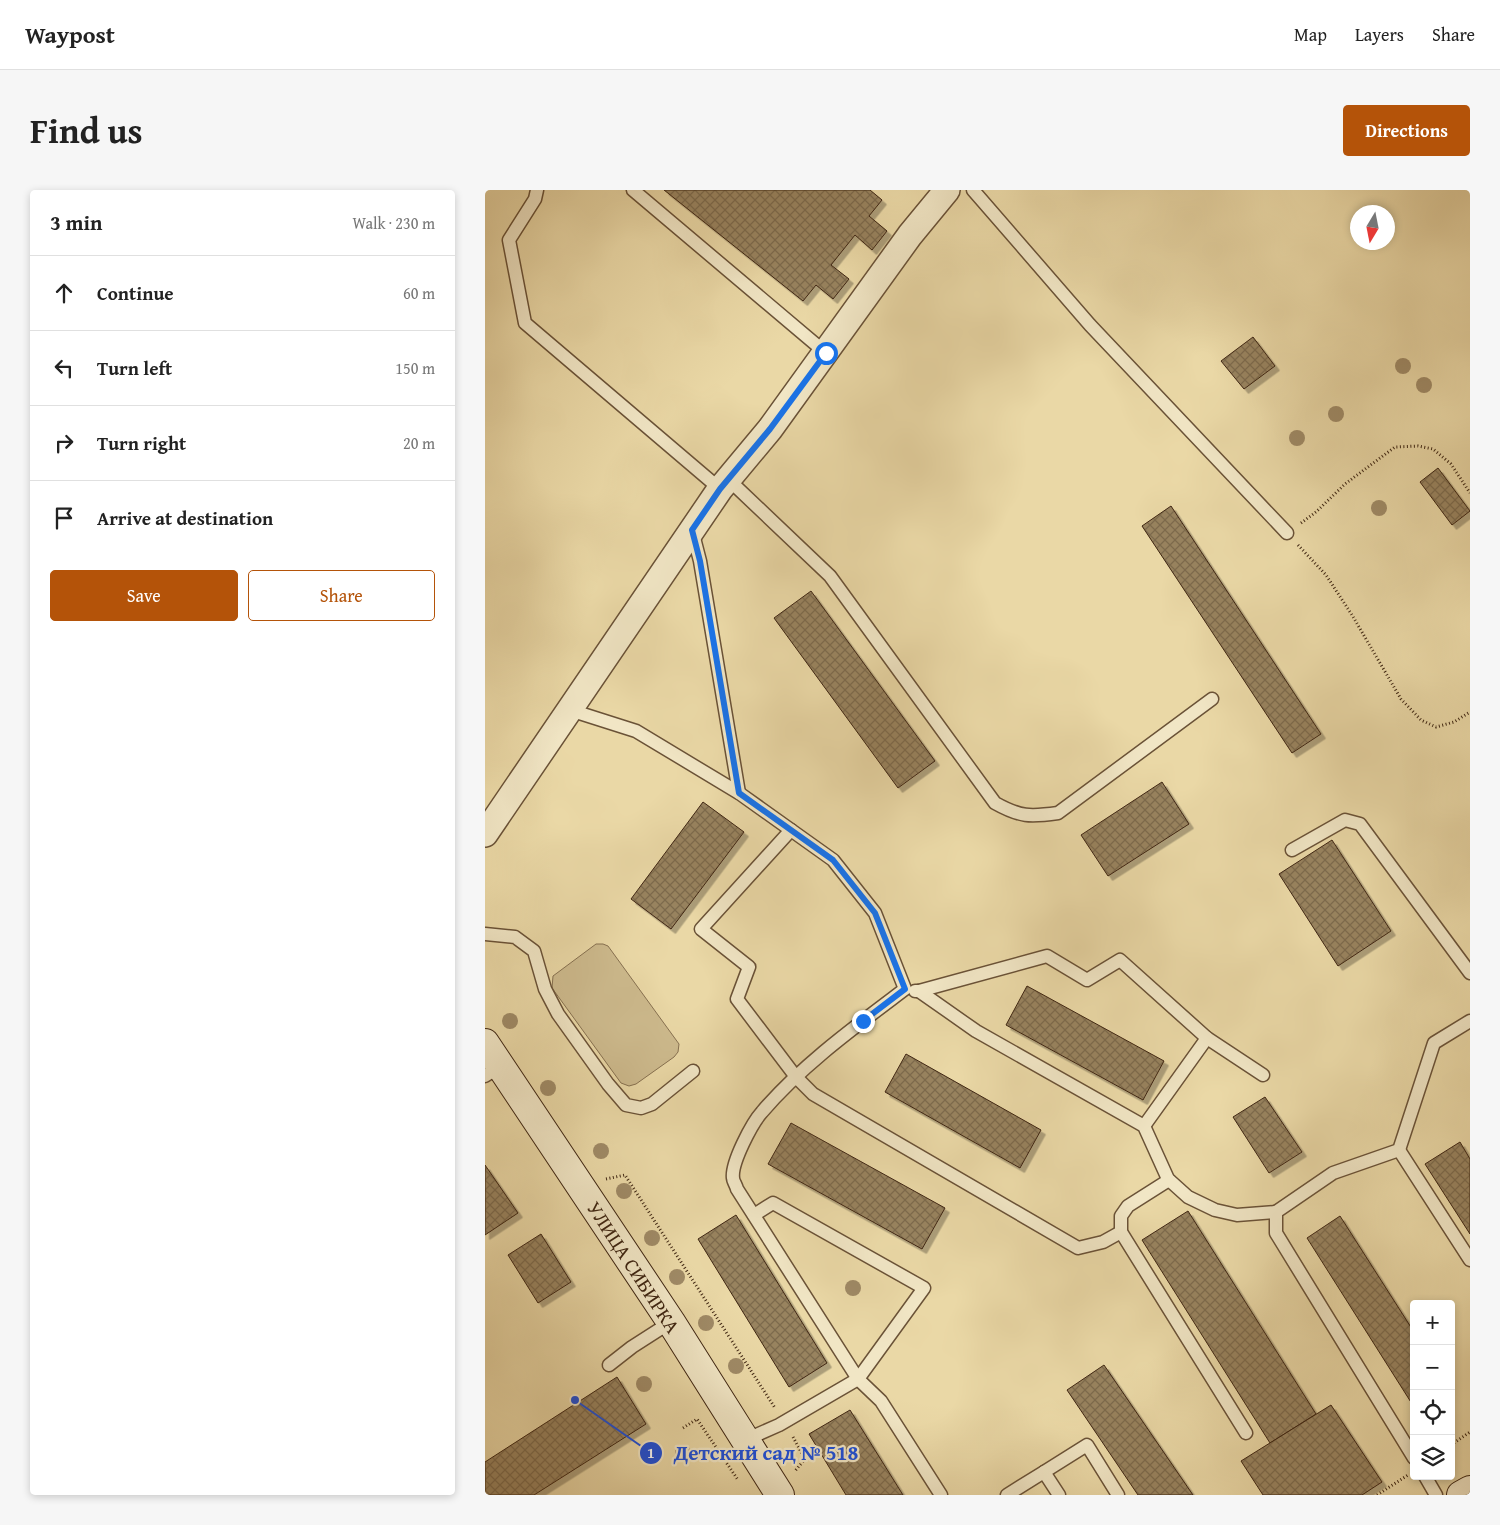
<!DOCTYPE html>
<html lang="en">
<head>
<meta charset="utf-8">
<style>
	body { margin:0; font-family:"Gentium Book Plus",serif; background:#f6f6f6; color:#222 }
	.controls { position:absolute; right:15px; bottom:15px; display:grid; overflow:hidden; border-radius:5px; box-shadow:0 2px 8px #0003 }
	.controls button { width:45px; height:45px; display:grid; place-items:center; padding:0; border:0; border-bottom:1px solid #e0e0e0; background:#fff; color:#222; font:25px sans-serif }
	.compass { position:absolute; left:865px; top:15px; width:45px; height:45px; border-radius:50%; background:#fff; box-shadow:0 2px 8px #0003; rotate:190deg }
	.stop { position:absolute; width:15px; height:15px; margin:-11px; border:4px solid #1a73e8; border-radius:50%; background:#fff }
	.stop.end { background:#1a73e8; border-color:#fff; box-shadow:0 1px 5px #0008 }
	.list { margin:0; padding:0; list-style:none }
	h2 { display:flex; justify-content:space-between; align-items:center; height:65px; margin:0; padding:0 20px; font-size:21px }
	h2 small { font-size:16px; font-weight:400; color:#767676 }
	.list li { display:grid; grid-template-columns:32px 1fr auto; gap:15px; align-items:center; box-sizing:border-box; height:75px; padding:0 20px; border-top:1px solid #e0e0e0 }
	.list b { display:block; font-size:19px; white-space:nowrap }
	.list em { font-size:16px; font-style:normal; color:#767676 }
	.actions { display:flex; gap:10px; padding:15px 20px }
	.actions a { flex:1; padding:11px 0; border:1px solid #b45309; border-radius:5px; text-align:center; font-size:18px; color:#b45309 }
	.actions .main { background:#b45309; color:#fff }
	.icon { flex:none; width:28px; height:28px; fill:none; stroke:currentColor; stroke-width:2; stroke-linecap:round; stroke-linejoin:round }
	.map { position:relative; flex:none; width:985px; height:1305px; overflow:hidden; border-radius:5px }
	header { display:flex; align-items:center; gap:30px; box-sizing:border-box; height:70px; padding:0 25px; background:#fff; border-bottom:1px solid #e0e0e0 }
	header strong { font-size:24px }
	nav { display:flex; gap:28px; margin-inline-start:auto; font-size:18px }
	.intro { display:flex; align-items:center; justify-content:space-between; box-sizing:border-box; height:120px; padding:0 30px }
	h1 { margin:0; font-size:35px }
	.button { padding:12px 22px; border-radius:5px; background:#b45309; color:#fff; font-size:18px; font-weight:700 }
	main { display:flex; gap:30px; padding:0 30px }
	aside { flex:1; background:#fff; border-radius:5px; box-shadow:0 2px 8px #0003 }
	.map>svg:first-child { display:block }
</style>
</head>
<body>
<header>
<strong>Waypost</strong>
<nav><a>Map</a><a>Layers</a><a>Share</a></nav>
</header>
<div class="intro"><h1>Find us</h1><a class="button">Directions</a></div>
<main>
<aside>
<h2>3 min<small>Walk · 230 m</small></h2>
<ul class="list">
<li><svg class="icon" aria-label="ahead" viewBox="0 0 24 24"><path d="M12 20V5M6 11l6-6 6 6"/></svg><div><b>Continue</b></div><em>60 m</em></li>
<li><svg class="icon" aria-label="left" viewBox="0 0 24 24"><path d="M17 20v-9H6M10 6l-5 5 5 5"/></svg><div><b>Turn left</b></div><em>150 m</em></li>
<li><svg class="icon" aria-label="right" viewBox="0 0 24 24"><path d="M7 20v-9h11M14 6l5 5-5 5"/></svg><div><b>Turn right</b></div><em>20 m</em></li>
<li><svg class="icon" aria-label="arrive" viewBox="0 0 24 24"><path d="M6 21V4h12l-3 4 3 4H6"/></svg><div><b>Arrive at destination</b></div></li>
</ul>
<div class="actions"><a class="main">Save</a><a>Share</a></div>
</aside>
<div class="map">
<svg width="985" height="1305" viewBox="0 0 985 1305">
	<defs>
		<pattern id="building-cross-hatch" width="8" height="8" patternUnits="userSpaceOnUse" patternTransform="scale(1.25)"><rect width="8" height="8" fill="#98835f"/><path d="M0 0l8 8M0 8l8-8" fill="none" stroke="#7d6b4d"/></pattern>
		<filter id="shadow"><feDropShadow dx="4.5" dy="4.5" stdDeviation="0" flood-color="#0004"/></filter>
	</defs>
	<rect width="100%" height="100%" fill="#ead8a6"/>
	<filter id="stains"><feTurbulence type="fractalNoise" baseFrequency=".004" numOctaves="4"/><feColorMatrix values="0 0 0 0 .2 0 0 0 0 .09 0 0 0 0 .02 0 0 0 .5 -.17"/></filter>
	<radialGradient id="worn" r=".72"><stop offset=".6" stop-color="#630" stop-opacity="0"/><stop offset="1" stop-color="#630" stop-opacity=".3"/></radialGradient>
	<polygon fill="#cdba8d" stroke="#867050" points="111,754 118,754 123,756 194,854 193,862 189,867 151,894 144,896 136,893 67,798 68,786"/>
	<g fill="url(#building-cross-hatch)" stroke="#3f2612" filter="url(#shadow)">
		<polygon points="179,0 385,0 397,10 384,26 402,41 387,60 370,45 346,75 364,89 348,109 331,95 318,111"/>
		<polygon points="768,147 790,176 759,199 736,171"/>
		<polygon points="953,278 985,321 967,335 935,292"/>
		<polygon points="686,316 836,544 807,563 657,336"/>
		<polygon points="326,401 450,571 413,598 289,428"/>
		<polygon points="677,592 704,634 623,686 596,645"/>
		<polygon points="218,612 259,642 186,739 146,709"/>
		<polygon points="847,650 906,741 853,776 794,684"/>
		<polygon points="542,796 679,871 658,910 521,835"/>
		<polygon points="421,864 556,940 535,978 400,902"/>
		<polygon points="780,907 817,962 784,983 748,927"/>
		<polygon points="306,933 460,1018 437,1059 283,974"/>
		<polygon points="975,952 985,969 985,1044 940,974"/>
		<polygon points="0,975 33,1023 0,1045"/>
		<polygon points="703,1021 831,1224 785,1253 657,1050"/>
		<polygon points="251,1025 342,1173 304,1197 213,1049"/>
		<polygon points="855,1026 929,1142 929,1217 822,1048"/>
		<polygon points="56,1044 86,1092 53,1113 23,1065"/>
		<polygon points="619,1175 708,1305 653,1305 582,1200"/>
		<polygon points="132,1187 161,1234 49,1305 0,1305 0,1272"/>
		<polygon points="846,1215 897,1292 877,1305 778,1305 756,1271"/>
		<polygon points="365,1220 418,1305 361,1305 324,1244"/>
	</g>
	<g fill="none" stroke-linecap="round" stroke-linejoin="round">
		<g stroke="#6a5237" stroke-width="15">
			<g id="lane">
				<polyline points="52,0 50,9 24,50 40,133 235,299"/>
				<polyline points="148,0 341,163"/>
				<polyline points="488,0 605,135 802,343"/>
				<path d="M 244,290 L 345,386 L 510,613 C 535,627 545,627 573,623 L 727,509"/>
				<polyline points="207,340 215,371 254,603"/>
				<path d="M 85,520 L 151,541 L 254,603 L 348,670 L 390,723 L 420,799 C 371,836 317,875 277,922 C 267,933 246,973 248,988 C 248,991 251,995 252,999 L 373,1189 L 396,1211 L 456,1305"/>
				<polyline points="306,640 216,739 264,777 252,809 311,887 328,904 593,1058 618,1052 636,1042"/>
				<polyline points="807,660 860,630 875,634 985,783"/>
				<polyline points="0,744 30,747 49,761 60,799 73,824 123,894 141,915 156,918 167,914 208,881"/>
				<polyline points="430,801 434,801 562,766 602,790 635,770 722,848 778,885"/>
				<polyline points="434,801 491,841 659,936 683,989 703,1007 730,1020 752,1025 791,1022"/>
				<polyline points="0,886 16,876"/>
				<polyline points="659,936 722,848"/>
				<polyline points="914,960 985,1070"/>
				<polyline points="684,990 643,1016 636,1026 636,1042 761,1243"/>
				<polyline points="124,1175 147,1157 186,1132"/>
				<polyline points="260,1250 294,1235 373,1189 439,1098 288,1013 269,1025"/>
				<polyline points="929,1268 791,1043 791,1022 848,983 914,960 949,853 985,831"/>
				<polyline points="559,1282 602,1255 633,1305"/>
				<polyline points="940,1286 951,1305"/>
				<polyline points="522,1305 559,1282 574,1305"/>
			</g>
		</g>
		<g stroke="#6a5237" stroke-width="28">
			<polyline id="street" points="0,644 235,299 285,239 425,45 462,0"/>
		</g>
		<g stroke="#3f2612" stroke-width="30">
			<g id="secondary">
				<polyline points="0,853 186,1132 295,1305"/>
				<polyline points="976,1305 985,1300"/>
			</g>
		</g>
		<g stroke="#3f2612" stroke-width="3" stroke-dasharray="1 2.5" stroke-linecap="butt">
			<polyline points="816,333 831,322 860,294 910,257 933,256 948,259 966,274 985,303"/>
			<polyline points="813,355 841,385 867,425 916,509 936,530 951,537 969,532 985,522"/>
			<polyline points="121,989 140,985 290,1218"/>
			<polyline points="198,1238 212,1229 253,1290"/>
			<polyline points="308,1247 320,1269 310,1281"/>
			<polyline points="966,1255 985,1242"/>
			<polyline points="892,1305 923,1285"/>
		</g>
		<use href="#lane" stroke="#f1e6c5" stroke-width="12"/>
		<use href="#street" stroke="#f1e6c5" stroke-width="25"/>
		<use href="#secondary" stroke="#f1e6c5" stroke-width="28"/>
	</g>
	<g fill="#9f8a66">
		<circle cx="918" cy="176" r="8"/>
		<circle cx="939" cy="195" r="8"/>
		<circle cx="851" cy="224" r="8"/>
		<circle cx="812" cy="248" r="8"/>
		<circle cx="894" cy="318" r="8"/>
		<circle cx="25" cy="831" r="8"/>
		<circle cx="63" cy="898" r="8"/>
		<circle cx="116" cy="961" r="8"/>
		<circle cx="139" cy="1001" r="8"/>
		<circle cx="167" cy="1048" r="8"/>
		<circle cx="192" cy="1087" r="8"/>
		<circle cx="368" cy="1098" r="8"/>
		<circle cx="221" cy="1133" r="8"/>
		<circle cx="251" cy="1176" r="8"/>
		<circle cx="159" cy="1194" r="8"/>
		<circle cx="198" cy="1263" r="8"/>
	</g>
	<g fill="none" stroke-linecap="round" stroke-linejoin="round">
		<polyline stroke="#1a73e8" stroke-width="6" points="341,163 285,239 235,299 207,340 215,371 254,603 348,670 390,723 420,799 378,831"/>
	</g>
	<g text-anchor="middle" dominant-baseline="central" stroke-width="4.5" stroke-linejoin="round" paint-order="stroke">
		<g font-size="20" fill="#3f2612" stroke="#f1e6c5">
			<text transform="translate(149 1077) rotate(57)">УЛИЦА СИБИРКА</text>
		</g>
	</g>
	<path fill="none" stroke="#1d4ed8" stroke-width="2" d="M90 1210L166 1263"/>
	<g fill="#1d4ed8" stroke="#f1e6c5" stroke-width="2">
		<circle cx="90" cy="1210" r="5"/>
		<circle cx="166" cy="1263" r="12"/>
	</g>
	<g font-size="15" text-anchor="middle" font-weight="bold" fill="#fff">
		<text x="166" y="1268">1</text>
	</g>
	<g font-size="21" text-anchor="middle" font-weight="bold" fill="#1d4ed8" stroke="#f1e6c5" stroke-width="4.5" stroke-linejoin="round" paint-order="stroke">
		<text x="281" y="1270">Детский сад № 518</text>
	</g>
	<rect width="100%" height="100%" filter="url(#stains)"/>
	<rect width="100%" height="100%" fill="url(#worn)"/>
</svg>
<div class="controls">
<button>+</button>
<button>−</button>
<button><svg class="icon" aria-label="locate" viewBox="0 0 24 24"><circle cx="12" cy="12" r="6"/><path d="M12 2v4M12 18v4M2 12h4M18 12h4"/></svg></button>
<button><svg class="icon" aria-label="layers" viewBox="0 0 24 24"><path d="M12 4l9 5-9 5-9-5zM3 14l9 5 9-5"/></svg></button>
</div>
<svg class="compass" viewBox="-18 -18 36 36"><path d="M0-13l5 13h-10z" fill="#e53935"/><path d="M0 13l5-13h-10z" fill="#767676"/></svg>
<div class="stop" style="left:341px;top:163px"></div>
<div class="stop end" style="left:378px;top:831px"></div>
</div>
</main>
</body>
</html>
